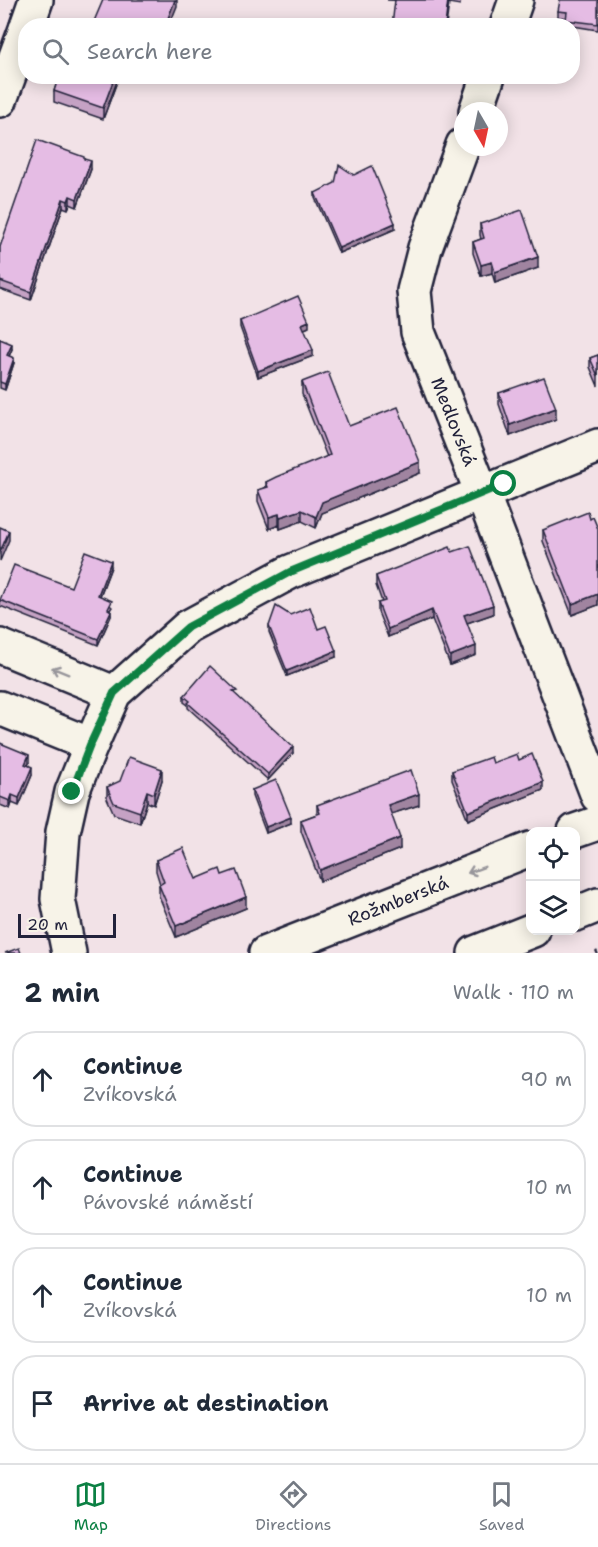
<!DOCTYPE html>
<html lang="en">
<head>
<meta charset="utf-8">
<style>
	body { margin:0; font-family:"Shantell Sans",sans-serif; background:#f2f2f3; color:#1f2937 }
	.controls { position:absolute; right:18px; bottom:18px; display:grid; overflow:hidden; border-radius:12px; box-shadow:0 3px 15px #0003 }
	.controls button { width:54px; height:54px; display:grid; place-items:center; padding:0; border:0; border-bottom:2px solid #e0e1e3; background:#fff; color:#1f2937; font:30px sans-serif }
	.compass { position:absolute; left:454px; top:102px; width:54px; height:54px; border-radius:50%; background:#fff; box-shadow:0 3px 15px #0003; rotate:171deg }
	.scale { position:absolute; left:18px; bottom:15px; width:98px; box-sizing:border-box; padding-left:6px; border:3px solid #22223b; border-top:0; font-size:16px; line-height:21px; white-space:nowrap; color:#22223b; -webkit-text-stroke:4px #f7f3e8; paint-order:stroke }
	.stop { position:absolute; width:18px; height:18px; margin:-14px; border:4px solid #0b8043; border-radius:50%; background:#fff }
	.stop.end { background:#0b8043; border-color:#fff; box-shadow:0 2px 6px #0008 }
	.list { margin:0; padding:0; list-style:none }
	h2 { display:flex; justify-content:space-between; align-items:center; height:78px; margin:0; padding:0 24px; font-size:26px }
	h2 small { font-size:20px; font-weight:400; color:#747a83 }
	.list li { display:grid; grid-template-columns:39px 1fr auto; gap:18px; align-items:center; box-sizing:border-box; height:96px; margin:0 12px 12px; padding:0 12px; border:2px solid #e0e1e3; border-radius:24px }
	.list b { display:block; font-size:22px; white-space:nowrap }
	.list p { margin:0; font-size:20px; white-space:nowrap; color:#747a83 }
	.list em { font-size:20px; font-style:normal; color:#747a83 }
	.icon { flex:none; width:33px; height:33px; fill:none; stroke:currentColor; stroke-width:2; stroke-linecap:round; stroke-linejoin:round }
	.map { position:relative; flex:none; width:598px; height:953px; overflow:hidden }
	.search { position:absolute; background:#fff; box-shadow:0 3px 15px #0003; left:18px; right:18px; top:18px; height:66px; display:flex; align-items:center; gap:15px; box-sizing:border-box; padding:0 21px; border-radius:24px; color:#747a83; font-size:22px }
	.sheet { height:510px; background:#fff }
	nav { display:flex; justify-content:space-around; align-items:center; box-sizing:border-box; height:84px; border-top:2px solid #e0e1e3; background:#fff; font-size:16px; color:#747a83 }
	nav a { display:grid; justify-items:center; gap:3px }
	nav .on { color:#0b8043 }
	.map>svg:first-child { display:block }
</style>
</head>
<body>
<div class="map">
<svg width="598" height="953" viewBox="0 0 598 953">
	<rect width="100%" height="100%" fill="#f2e2e7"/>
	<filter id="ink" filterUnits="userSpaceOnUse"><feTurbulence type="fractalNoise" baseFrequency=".0167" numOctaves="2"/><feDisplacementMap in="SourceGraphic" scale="12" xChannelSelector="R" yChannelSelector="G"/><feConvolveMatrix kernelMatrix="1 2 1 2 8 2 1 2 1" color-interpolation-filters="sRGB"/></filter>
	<g filter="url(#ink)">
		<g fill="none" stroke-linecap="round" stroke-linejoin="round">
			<g stroke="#22223b" stroke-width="38">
				<g id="street">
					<polyline points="27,26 36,0"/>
					<polyline points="507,26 516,0"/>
					<polyline points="0,100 26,29"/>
					<polyline points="476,111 488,76"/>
					<path id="s1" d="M 463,145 L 425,248 L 414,291 L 418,332 L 482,493 L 598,796"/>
					<polyline points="0,646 114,693"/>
					<polyline points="0,708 91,745"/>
					<polyline points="575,831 598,823"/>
					<polyline points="69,953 58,899 63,832 72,792 91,745 114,693 188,627 290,572 598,446"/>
					<path id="s2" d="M 266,953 L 530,849"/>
				</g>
			</g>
			<g stroke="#22223b" stroke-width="38">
				<g id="secondary">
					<polyline points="576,914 598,905"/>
					<polyline points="475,953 533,930"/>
				</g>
			</g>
			<polyline stroke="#22223b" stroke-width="4" stroke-dasharray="4.5 4.5" stroke-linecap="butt" points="596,953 598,952"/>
			<use href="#street" stroke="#f7f3e8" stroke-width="33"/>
			<use href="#secondary" stroke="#f7f3e8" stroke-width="33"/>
		</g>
		<g fill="#c5a2c4" stroke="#22223b" stroke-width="1.5">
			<polygon points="387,0 461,0 460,5 449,3"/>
			<polygon points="598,0 598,30 573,26 566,25 566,18 558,17 558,11"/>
			<polygon points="59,76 119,76 103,119 54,102 54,91"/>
			<polygon points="84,159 91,169 77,207 70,204 68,209 63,207 31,300 0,289 0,247"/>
			<polygon points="315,193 395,229 339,253 315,198"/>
			<polygon points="480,224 538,268 495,283 492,273 481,276 473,253 473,242 481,239 480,235"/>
			<polygon points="240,321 309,327 304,329 313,356 258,377 240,327"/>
			<polygon points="0,339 12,349 9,356 14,363 5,390 0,388"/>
			<polygon points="598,355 598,386 590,367 590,358"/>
			<polygon points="302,382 349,426 420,473 322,513 316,528 302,521 280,529 279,525 269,529 258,501 258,490 266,487 266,482 327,457 302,394"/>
			<polygon points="499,393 556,419 510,436 499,404"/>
			<polygon points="590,519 598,529 598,605 572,615 543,541 543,530"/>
			<polygon points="452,552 493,614 467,623 476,655 450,665 432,619 388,637 378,612 378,603 382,602 376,585 376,576"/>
			<polygon points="111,567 100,596 112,607 110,610 111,616 98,645 0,606 0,600 71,587"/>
			<polygon points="290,615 336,657 287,676 269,632 269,626"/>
			<polygon points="184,696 237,696 293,753 268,780 188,708 188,705 184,702"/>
			<polygon points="0,743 29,763 28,765 32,775 19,806 12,803 10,809 0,805"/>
			<polygon points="519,760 543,790 468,820 452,780 452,771 493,763"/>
			<polygon points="162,780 154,805 147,802 140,823 114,814 107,798 107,787"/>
			<polygon points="252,790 291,823 266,833 252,796"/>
			<polygon points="317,805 419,805 391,814 400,849 320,881 301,831 301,820 317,814"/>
			<polygon points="156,860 196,879 222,875 246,908 176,937 159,896 159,885 160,884 156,871"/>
		</g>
		<g fill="#a084a0" stroke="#22223b" stroke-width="1.5">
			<polygon points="175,0 177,0 177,6 169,26 165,26"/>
			<polygon points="448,0 449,0 449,3 446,26 445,26"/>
			<polygon points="115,76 119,76 103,119 103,108"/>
			<polygon points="91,161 91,169 77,207 77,199"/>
			<polygon points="70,196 70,204 68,209 68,201"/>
			<polygon points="63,199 63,207 31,300 31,292"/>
			<polygon points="395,223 395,229 339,253 339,248"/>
			<polygon points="538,257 538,268 495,283 495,272"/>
			<polygon points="492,262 492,273 481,276 481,265"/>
			<polygon points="309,321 309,327 302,330 302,324"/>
			<polygon points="12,344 12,349 7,361 7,355"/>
			<polygon points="313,350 313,356 258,377 258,371"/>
			<polygon points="14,358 14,363 5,390 5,384"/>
			<polygon points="556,408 556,419 510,436 510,425"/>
			<polygon points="420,462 420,473 322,513 316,528 316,517 322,502"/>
			<polygon points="302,510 302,521 280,529 280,517"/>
			<polygon points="279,514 279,525 269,529 269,517"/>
			<polygon points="9,531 9,540 0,561 0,552"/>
			<polygon points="111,561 111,567 98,601 98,595"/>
			<polygon points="598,594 598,605 572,615 572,604"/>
			<polygon points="493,605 493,614 464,624 464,615"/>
			<polygon points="432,610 432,619 388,637 388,629"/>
			<polygon points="111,611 111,616 98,645 98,639"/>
			<polygon points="476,646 476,655 450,665 450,656"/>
			<polygon points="336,651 336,657 287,676 287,671"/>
			<polygon points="293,747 293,753 268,780 268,774"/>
			<polygon points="29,755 29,763 25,773 25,764"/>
			<polygon points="32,767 32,775 19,806 19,798"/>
			<polygon points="162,769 162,780 154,805 154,794"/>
			<polygon points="543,782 543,790 468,820 468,812"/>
			<polygon points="147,791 147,802 140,823 140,812"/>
			<polygon points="419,794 419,805 388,815 388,805"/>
			<polygon points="12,795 12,803 10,809 10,801"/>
			<polygon points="291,817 291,823 266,833 266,827"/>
			<polygon points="400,838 400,849 320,881 320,870"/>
			<polygon points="246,897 246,908 176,937 176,926"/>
		</g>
		<g fill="#e5bce4" stroke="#22223b" stroke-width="1.5">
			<polygon points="103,0 175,0 165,26 92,26"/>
			<polygon points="395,0 448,0 445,26 392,26"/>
			<polygon points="560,0 598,0 598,24 566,20 567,12 558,11"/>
			<polygon points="59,76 115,76 103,108 54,91"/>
			<polygon points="37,140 84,157 84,159 91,161 77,199 70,196 68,201 63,199 31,292 0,281 0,247"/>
			<polygon points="339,165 354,175 372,166 395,223 339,248 315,193 335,183"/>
			<polygon points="522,210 538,257 495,272 492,262 481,265 473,242 484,238 480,224"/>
			<polygon points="298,296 309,321 302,324 313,350 258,371 240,321"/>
			<polygon points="0,339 12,344 7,355 14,358 5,384 0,382"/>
			<polygon points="598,355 598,376 590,358"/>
			<polygon points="328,372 349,426 398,407 420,462 322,502 316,517 302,510 280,517 279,514 269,517 258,490 268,487 266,482 276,477 330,455 302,382"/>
			<polygon points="544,377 556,408 510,425 499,393"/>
			<polygon points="588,512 590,519 593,517 598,529 598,594 572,604 543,530"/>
			<polygon points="0,527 9,531 0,552"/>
			<polygon points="470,546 493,605 464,615 476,646 450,656 432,610 388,629 378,603 385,601 376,576 450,547 452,552"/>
			<polygon points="85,551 111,561 98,595 112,601 108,609 111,611 98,639 0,600 14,565 71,587"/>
			<polygon points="276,606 290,615 310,607 318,629 326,626 336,651 287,671 269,626"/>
			<polygon points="210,666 237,691 233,692 293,747 268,774 188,703 190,701 184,696"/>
			<polygon points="0,743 29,755 25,764 32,767 19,798 12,795 10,801 0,797"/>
			<polygon points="517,754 519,760 532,754 543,782 468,812 452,771 491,757 493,763"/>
			<polygon points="129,757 162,769 154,794 147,791 140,812 114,803 107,787 120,781"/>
			<polygon points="411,770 419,794 388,805 400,838 320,870 301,820 320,813 317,805"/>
			<polygon points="276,780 291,817 266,827 252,790"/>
			<polygon points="183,848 196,879 220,869 222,875 236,870 246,897 176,926 159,885 164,882 156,860"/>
			<polygon points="19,948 21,953 5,953"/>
		</g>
		<defs><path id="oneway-shaft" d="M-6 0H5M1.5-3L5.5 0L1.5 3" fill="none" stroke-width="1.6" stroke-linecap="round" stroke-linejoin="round" transform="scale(1.5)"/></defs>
		<g stroke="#97959a">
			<use href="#oneway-shaft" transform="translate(60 671) rotate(-158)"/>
			<use href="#oneway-shaft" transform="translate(476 870) rotate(159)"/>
		</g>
	</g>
	<g fill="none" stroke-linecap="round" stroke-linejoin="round" filter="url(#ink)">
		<polyline stroke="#0b8043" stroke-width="8" points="72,792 90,745 114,693 188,627 290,572 504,484"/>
	</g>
	<g text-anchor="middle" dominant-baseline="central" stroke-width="6" stroke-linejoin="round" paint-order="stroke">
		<g font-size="18" fill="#22223b" stroke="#f7f3e8">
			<text stroke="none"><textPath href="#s1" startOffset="292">Medlovská</textPath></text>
			<text stroke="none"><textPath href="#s2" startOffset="142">Rožmberská</textPath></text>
		</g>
	</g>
</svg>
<div class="controls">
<button><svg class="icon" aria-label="locate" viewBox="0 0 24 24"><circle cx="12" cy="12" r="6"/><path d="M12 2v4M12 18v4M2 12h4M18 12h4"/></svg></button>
<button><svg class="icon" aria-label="layers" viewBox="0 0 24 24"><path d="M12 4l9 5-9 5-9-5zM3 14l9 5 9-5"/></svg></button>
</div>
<svg class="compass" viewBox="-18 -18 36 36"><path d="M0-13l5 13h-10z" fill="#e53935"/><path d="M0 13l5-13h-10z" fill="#747a83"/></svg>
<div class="scale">20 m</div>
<div class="stop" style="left:504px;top:484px"></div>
<div class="stop end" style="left:72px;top:792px"></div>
<div class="search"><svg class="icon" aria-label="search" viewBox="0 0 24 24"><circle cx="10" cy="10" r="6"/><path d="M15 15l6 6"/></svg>Search here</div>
</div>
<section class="sheet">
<h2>2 min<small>Walk · 110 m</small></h2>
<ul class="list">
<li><svg class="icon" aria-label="ahead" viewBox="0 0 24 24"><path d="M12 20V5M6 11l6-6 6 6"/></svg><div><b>Continue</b><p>Zvíkovská</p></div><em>90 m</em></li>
<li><svg class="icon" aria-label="ahead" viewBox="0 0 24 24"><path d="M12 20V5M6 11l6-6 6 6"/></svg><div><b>Continue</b><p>Pávovské náměstí</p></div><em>10 m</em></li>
<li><svg class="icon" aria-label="ahead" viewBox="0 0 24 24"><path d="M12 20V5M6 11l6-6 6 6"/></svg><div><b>Continue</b><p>Zvíkovská</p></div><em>10 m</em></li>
<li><svg class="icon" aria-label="arrive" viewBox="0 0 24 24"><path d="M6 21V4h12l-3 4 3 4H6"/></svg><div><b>Arrive at destination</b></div></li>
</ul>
</section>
<nav>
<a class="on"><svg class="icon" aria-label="map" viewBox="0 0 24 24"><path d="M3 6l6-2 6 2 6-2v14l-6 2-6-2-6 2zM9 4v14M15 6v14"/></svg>Map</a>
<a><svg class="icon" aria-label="directions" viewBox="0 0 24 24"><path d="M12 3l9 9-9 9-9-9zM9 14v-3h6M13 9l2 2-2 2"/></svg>Directions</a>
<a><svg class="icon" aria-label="saved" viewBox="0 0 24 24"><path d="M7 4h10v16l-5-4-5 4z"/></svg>Saved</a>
</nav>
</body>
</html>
